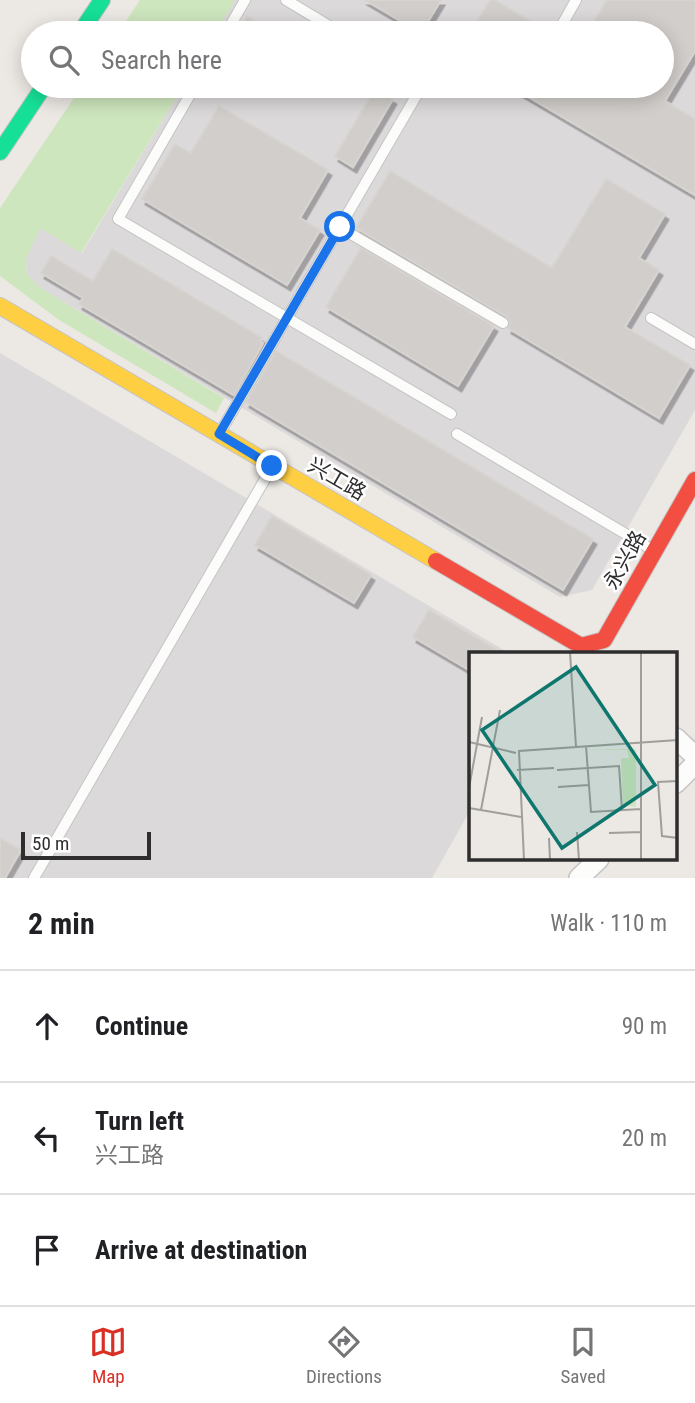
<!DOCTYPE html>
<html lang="en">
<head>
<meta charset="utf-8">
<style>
	body { margin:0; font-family:"Roboto Condensed","Noto Sans SC",sans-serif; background:#f6f6f6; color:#202124 }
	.scale { position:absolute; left:21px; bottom:18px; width:130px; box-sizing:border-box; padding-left:7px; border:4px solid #2e2e2e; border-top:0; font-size:19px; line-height:24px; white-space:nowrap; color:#2e2e2e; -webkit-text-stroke:5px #fff; paint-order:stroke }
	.stop { position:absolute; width:21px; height:21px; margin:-16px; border:5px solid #1a73e8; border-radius:50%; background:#fff }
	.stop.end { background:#1a73e8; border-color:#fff; box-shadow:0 2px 7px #0008 }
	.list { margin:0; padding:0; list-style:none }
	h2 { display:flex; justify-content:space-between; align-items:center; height:91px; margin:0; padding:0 28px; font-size:30px }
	h2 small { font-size:23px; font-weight:400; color:#757577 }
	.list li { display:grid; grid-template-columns:46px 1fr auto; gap:21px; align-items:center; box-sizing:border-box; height:112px; padding:0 28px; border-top:2px solid #e0e0e0 }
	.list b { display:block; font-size:26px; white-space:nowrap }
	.list p { margin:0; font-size:23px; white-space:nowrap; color:#757577 }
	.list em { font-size:23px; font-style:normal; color:#757577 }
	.icon { flex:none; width:38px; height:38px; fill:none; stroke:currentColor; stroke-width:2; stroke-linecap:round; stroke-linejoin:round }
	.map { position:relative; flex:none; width:695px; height:878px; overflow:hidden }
	.search { position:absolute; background:#fff; box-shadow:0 4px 18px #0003; left:21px; right:21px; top:21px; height:77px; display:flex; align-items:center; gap:18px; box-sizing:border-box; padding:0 24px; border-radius:38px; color:#757577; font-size:26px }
	.sheet { height:427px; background:#fff }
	nav { display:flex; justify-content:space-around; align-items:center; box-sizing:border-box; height:98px; border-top:2px solid #e0e0e0; background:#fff; font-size:19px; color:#757577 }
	nav a { display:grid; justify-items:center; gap:4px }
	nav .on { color:#d93025 }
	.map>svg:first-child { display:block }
</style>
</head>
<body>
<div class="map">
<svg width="695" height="878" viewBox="0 0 695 878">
	<defs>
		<filter id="shadow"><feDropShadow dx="3.5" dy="5.5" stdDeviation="0" flood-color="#0004"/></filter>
	</defs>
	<rect width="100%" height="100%" fill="#ece8e4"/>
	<g fill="#dcd9db">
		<polygon points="232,0 695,0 695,410 592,590 560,597 42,289 27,275 26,259 40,228 82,253 183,86 662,86 662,33 215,33 233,3"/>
		<polygon points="0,353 511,654 471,654 471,809 432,878 0,878"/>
	</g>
	<g fill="#cee6be">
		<polygon points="140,0 232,0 234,2 215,33 118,33"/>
		<polygon points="82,86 183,86 81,253 40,228 26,259 27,275 42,289 224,398 216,413 59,320 0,276 0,208"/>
	</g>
	<g fill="#d1cecb" stroke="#d7d4d0" stroke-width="2" filter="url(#shadow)">
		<polygon points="365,0 441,0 421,33"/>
		<polygon points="490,0 495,0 550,33 470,33"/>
		<polygon points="607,0 695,0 695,51 665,101 695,119 695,195 510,86 662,86 662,33 587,33"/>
		<polygon points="247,16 276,33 236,33"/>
		<polygon points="375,89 393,99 353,167 335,156"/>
		<polygon points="219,106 328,170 300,218 320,230 287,285 142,199 175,144 191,153"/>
		<polygon points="390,171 552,268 606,179 665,214 639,258 659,270 625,327 690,365 659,418 508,328 510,322 507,317 356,228"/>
		<polygon points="361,248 494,326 458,386 326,307"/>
		<polygon points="112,249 262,338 260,341 263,343 234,395 79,304 83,298 41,273 51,256 93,281"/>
		<polygon points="276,351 593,539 563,590 246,402"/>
		<polygon points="272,516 371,575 354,603 255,545"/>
		<polygon points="429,610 504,654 471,654 471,671 413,637"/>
		<polygon points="0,838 21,850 5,878 0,878"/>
	</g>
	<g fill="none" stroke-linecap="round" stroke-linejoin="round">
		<g stroke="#c5c4c5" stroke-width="12">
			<g id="lane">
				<polyline points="286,0 341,33"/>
				<polyline points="563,23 576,0"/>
				<polyline points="226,33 245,0"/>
				<polyline points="195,86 118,219 451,414"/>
				<polyline points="339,227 503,323"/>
				<polyline points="651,318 695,344"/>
				<polyline points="221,431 422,86"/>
				<polyline points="457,434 651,549"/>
				<polyline points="34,878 272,467"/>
			</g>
		</g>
		<g stroke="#c5c4c5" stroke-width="22">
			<g id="street">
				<polyline points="676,738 695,756"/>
				<polyline points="676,783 695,764"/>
				<polyline points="579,878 599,859"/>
			</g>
		</g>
		<g stroke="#c5c4c5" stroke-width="18">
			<g id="fast">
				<polyline points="80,33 102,0"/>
				<polyline points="0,152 44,86"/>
			</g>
		</g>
		<g stroke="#c5c4c5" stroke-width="18">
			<polyline id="slow" points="0,306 436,561"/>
		</g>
		<g stroke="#c5c4c5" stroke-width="18">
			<polyline id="jam" points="436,561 581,646 604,640 695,480"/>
		</g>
		<use href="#lane" stroke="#fcfcfb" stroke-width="10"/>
		<use href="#street" stroke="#fcfcfb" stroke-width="19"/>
		<use href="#fast" stroke="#16e098" stroke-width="16"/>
		<use href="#slow" stroke="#ffcf43" stroke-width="16"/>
		<use href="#jam" stroke="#f24e42" stroke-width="16"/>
	</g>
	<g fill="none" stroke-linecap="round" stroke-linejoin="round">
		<polyline stroke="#1a73e8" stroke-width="9" points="272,466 219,434 340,227"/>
	</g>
	<g text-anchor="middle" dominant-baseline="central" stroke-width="5" stroke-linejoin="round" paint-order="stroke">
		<g font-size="21" fill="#2e2e2e" stroke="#fff">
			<text transform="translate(337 479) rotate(30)">兴工路</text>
			<text transform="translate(625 560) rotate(-61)">永兴路</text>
		</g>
	</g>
	<g transform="translate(469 652)">
		<rect width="208" height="208" fill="#ece8e4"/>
		<path d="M 120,97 L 167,97 L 167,155 L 154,153 L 152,106 L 160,106 L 158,98 Z" fill="#cee6be"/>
		<path fill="none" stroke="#a09e9b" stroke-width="2" d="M 101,0 L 107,95M 0,90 L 47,101M 117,94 L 122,160 L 172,157M 48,118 L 85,116M 88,118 L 150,114 L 153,158M 209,129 L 189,130 L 193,184 L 209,186M 89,135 L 120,133M 0,136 L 13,65M 0,156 L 52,165M 12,158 L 31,58M 108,180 L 110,208M 140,181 L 172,180M 80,186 L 81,208M 55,208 L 50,99 L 209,88M 172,208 L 172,0"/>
		<path fill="#0f766e" fill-opacity="0.15" stroke="#0f766e" stroke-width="3.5" d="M 107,15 L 186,133 L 93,196 L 13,78 Z"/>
		<rect width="208" height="208" fill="none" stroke="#2e2e2e" stroke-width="3.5"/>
	</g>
</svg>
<div class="scale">50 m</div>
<div class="stop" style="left:340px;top:227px"></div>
<div class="stop end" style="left:272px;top:466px"></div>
<div class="search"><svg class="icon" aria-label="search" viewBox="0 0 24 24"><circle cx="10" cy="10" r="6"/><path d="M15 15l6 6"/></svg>Search here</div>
</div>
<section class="sheet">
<h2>2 min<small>Walk · 110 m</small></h2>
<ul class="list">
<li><svg class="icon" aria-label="ahead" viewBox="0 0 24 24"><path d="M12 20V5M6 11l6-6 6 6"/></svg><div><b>Continue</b></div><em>90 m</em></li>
<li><svg class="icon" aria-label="left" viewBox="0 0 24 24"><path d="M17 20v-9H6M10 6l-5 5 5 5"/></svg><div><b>Turn left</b><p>兴工路</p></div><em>20 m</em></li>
<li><svg class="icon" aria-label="arrive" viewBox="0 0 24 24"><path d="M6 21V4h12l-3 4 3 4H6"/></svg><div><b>Arrive at destination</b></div></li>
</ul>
</section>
<nav>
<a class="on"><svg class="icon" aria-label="map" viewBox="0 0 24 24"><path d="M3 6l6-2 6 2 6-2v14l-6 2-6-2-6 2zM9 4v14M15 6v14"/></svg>Map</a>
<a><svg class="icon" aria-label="directions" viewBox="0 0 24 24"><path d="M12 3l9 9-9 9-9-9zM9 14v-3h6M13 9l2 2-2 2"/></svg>Directions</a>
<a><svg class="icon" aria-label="saved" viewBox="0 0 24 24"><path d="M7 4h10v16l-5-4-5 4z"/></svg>Saved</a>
</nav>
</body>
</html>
